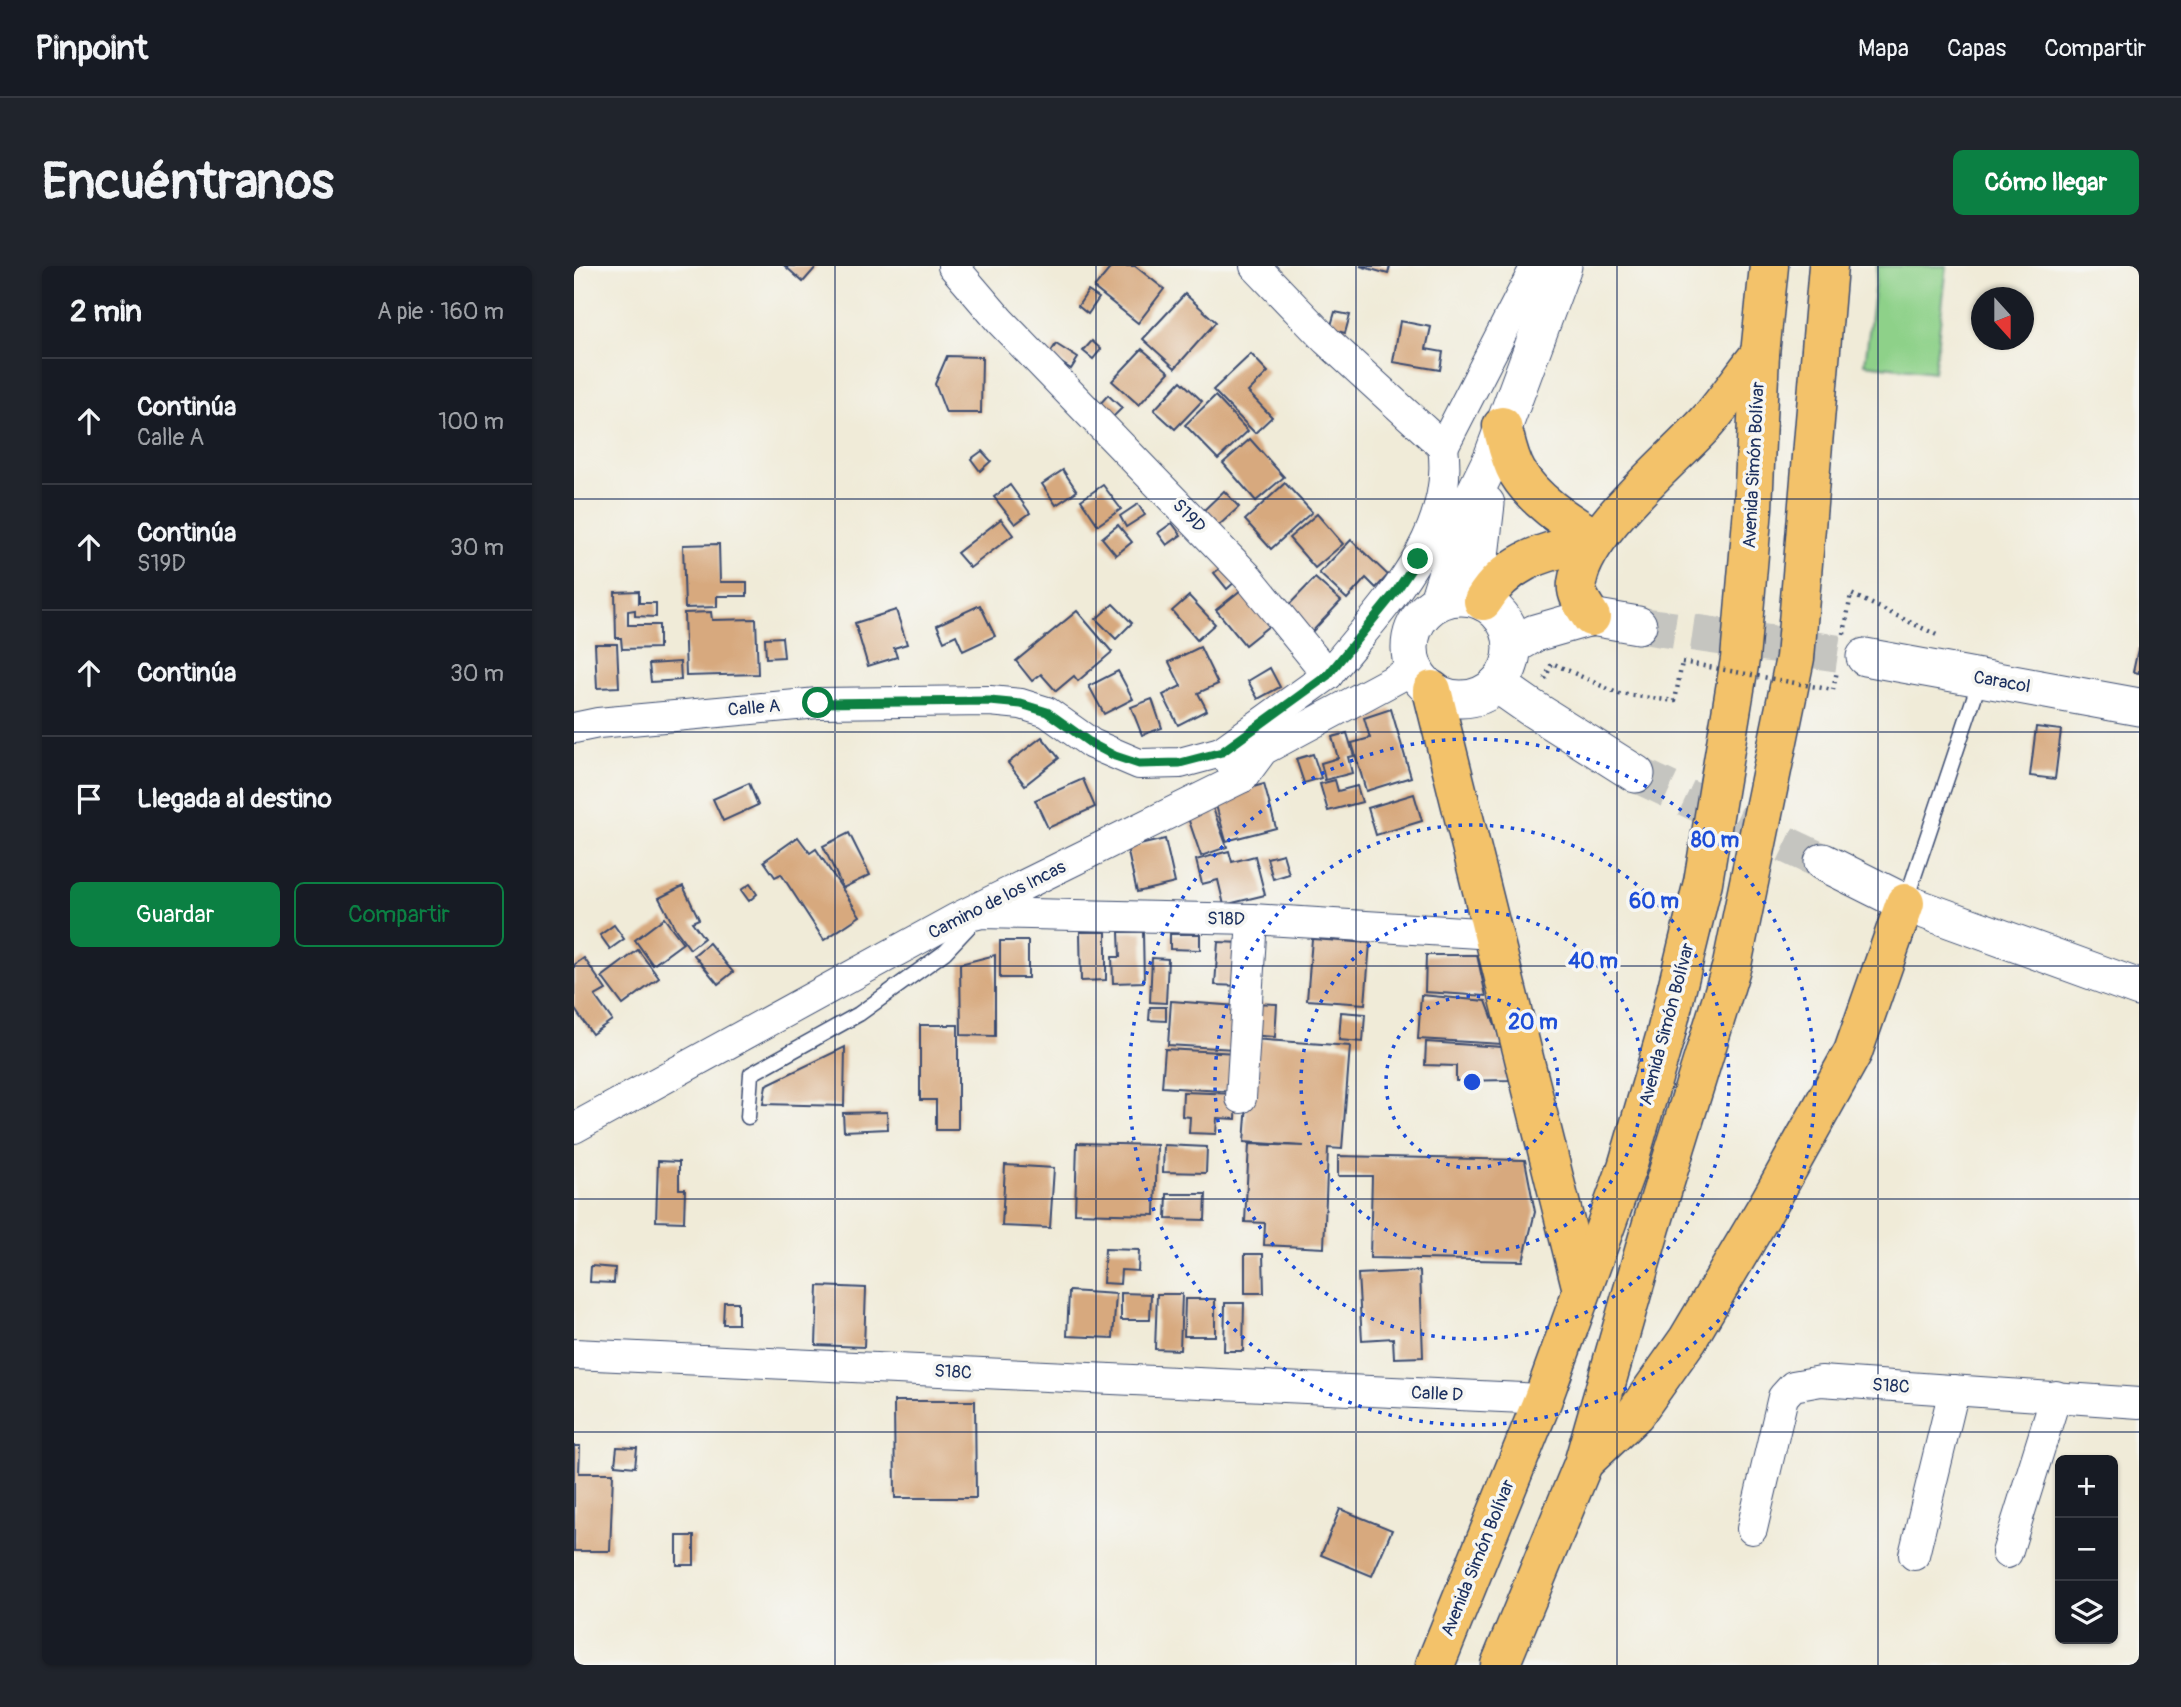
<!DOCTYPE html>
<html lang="es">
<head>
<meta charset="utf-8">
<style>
	body { margin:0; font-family:Pangolin,sans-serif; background:#20242c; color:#f1f3f6 }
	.controls { position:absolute; right:21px; bottom:21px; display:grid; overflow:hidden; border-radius:10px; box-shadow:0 2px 5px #0004 }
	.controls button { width:63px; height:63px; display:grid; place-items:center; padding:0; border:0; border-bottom:2px solid #363941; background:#171b24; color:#f1f3f6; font:35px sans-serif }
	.compass { position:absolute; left:1397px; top:21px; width:63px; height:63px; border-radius:50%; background:#171b24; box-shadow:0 2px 5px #0004; rotate:159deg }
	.stop { position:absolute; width:21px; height:21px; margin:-16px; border:5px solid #0b8043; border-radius:50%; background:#fff }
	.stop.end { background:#0b8043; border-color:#fff; box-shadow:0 2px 7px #0008 }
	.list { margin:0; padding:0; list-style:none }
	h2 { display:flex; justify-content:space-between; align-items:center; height:91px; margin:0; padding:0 28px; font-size:30px }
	h2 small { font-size:23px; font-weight:400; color:#9ea1a6 }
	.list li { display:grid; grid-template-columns:46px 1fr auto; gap:21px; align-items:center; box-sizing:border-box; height:126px; padding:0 28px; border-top:2px solid #363941 }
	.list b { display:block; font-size:26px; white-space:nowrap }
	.list p { margin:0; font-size:23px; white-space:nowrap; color:#9ea1a6 }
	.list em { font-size:23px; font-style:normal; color:#9ea1a6 }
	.actions { display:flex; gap:14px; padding:21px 28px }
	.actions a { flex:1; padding:16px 0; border:2px solid #0b8043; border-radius:10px; text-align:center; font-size:24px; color:#0b8043 }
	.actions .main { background:#0b8043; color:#fff }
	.icon { flex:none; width:38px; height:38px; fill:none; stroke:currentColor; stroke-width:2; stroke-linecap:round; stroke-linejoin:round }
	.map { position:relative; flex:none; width:1565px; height:1399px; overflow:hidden; border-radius:10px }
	header { display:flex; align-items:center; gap:42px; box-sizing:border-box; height:98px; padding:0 35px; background:#171b24; border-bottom:2px solid #363941 }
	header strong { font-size:33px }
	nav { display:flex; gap:38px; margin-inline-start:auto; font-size:24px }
	.intro { display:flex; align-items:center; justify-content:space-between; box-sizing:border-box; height:168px; padding:0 42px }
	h1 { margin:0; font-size:49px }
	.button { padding:18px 32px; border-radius:10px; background:#0b8043; color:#fff; font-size:24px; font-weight:700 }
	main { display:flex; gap:42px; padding:0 42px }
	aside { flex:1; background:#171b24; border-radius:10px; box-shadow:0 2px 5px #0004 }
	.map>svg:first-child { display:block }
</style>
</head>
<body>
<header>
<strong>Pinpoint</strong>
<nav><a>Mapa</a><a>Capas</a><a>Compartir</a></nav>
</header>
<div class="intro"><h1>Encuéntranos</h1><a class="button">Cómo llegar</a></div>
<main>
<aside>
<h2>2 min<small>A pie · 160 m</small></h2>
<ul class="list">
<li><svg class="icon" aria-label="ahead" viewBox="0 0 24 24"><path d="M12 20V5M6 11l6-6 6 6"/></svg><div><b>Continúa</b><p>Calle A</p></div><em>100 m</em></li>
<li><svg class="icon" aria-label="ahead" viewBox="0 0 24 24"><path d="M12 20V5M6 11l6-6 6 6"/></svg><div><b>Continúa</b><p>S19D</p></div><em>30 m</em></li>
<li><svg class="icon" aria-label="ahead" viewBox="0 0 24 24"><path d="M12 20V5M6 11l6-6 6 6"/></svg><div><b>Continúa</b></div><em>30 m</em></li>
<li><svg class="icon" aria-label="arrive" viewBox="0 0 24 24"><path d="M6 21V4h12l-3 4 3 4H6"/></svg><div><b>Llegada al destino</b></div></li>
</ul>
<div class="actions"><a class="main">Guardar</a><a>Compartir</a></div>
</aside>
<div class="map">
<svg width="1565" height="1399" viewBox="0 0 1565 1399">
	<rect width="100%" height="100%" fill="#f6f6f2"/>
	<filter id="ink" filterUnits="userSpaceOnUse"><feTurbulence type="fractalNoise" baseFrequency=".0143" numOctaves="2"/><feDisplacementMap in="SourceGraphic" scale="14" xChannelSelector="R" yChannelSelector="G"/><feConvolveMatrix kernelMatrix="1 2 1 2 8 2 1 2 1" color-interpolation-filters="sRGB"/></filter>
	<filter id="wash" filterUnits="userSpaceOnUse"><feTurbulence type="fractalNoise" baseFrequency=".00686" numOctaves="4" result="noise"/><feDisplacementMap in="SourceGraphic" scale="28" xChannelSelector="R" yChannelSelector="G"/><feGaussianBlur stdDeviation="1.57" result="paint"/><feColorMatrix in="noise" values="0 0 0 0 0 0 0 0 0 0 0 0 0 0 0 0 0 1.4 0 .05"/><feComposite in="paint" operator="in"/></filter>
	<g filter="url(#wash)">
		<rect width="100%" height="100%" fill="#f0ebd8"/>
		<polygon fill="#8ed189" stroke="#548074" stroke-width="2" points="1303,0 1373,0 1360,106 1291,98"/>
		<g id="blocks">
			<g fill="#d7a97e">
				<polygon points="211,0 243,0 229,16"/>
				<polygon points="538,0 561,0 590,23 564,57 520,22"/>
				<polygon points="786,0 816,0 814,8"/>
				<polygon points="514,25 525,32 514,48 504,40"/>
				<polygon points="611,28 642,56 601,102 569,73"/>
				<polygon points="761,46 776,49 771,67 756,63"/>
				<polygon points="826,55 857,61 852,83 869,86 866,104 819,96"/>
				<polygon points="518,75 527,83 519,93 509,85"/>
				<polygon points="482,78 504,92 497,103 475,89"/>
				<polygon points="568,83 595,106 565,139 538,115"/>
				<polygon points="677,88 694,106 674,126 698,151 681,167 639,124"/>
				<polygon points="373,90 408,91 407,147 372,147 361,118"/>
				<polygon points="607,115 628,135 601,163 580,144"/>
				<polygon points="534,129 548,142 539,151 525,139"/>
				<polygon points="641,130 674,165 644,193 611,159"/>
				<polygon points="676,173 710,211 682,235 649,197"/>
				<polygon points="408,185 417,195 406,205 397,193"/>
				<polygon points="489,204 503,225 482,239 468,218"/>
				<polygon points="711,217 738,246 697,283 671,254"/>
				<polygon points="436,219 456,247 441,258 420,231"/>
				<polygon points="529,219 547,243 524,259 507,234"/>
				<polygon points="650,225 665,241 643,261 628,246"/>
				<polygon points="564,238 571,249 552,261 546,250"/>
				<polygon points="743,248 769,278 741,302 715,272"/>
				<polygon points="427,253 439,269 396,302 383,287"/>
				<polygon points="598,257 607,269 593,279 584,267"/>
				<polygon points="544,259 558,276 542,289 528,272"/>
				<polygon points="777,274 814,309 802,322 792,312 773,333 745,307"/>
				<polygon points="145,278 146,316 173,316 173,330 143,330 143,341 111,342 109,279"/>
				<polygon points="650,299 663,314 653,323 640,307"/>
				<polygon points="741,312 767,335 735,369 709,345"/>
				<polygon points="672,320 701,355 671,379 642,344"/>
				<polygon points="65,325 65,337 82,337 82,351 61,350 61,344 54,345 54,359 85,359 85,382 48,383 47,372 42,372 41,326"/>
				<polygon points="615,330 641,358 623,374 598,345"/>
				<polygon points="539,338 558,357 542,373 522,353"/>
				<polygon points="406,339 421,370 389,385 382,369 370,375 363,359"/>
				<polygon points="322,344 333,378 320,382 323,391 294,400 281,357"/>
				<polygon points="503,345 538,386 504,415 500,410 482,425 467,408 458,415 442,395"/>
				<polygon points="137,346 138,354 182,353 184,408 112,410 110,347"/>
				<polygon points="208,371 210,391 192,392 191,372"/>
				<polygon points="21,378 43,378 45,421 23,422"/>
				<polygon points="626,381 644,418 624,427 633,444 604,459 589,429 607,420 595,396"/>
				<polygon points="1564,383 1565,383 1565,407 1559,406"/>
				<polygon points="106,396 107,414 77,416 75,398"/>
				<polygon points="696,402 706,421 684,433 674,415"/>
				<polygon points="544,405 559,433 530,448 515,420"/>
				<polygon points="578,433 588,462 568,469 557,441"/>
				<polygon points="817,443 837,511 792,525 778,477 796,472 790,452"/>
				<polygon points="1462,461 1487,464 1481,513 1456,510"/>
				<polygon points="773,467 780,490 774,491 778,507 751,514 747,497 764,492 758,471"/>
				<polygon points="468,471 485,492 451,519 434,497"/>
				<polygon points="739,488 747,512 730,517 722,493"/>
				<polygon points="509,513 521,541 474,562 461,534"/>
				<polygon points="761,514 764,525 783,520 788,536 754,545 746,518"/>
				<polygon points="175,517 184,539 149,555 139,533"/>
				<polygon points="690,518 702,562 652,575 640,532"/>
				<polygon points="840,528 848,555 802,569 794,542"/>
				<polygon points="636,534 653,581 627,590 611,543"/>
				<polygon points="275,567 296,609 269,622 249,580"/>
				<polygon points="224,571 236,587 242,583 286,650 250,674 207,608 201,611 190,595"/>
				<polygon points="591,573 601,617 563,626 553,582"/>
				<polygon points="655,585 658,596 681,590 691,629 650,639 644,614 628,618 622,594"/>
				<polygon points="709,588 715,608 699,613 693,592"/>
				<polygon points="176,618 183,628 175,635 167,624"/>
				<polygon points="109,620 125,653 118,656 130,672 116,683 102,664 85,632"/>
				<polygon points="90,652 109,677 79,699 61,674"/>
				<polygon points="40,659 50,673 36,683 26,669"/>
				<polygon points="506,666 532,666 532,714 507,715"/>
				<polygon points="545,666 569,666 570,716 539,717 538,691 546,691"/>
				<polygon points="596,668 626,668 626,684 596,683"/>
				<polygon points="738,673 796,677 791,738 733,734"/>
				<rect x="426" y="675" width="28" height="37"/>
				<polygon points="644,676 668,677 666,720 641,719"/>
				<polygon points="135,677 159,706 144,718 120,689"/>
				<polygon points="64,684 85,712 49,739 28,711"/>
				<polygon points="421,689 421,770 387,769 386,698"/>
				<polygon points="852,689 903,689 912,730 851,726"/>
				<polygon points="10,692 32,724 21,730 38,754 18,768 0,742 0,699"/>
				<polygon points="578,692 594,693 592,737 576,736"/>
				<polygon points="847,729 912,735 928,778 844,773"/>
				<polygon points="597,735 663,740 660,783 594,779"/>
				<polygon points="678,737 703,738 701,771 675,769"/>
				<polygon points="576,741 592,741 592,755 575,754"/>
				<polygon points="767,746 791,748 789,776 765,774"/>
				<polygon points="346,759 384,759 384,864 362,864 362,834 346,834"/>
				<polygon points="678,773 776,780 768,883 754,882 750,982 690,979 691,957 671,956 675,878 730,880 670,876"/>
				<polygon points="852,776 928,781 936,814 882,815 882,800 851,799"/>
				<polygon points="271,781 270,840 189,838 192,819"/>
				<polygon points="591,783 663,787 661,826 588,821"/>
				<polygon points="609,826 663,828 662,853 643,852 642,868 615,867 616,851 608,850"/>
				<polygon points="313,846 314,863 270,865 269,847"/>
				<polygon points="503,877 583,879 581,949 501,947"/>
				<polygon points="590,879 633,881 632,907 589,906"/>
				<polygon points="764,890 951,894 961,946 949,995 796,992 798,910 764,910"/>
				<polygon points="84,895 105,896 105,923 111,923 110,956 82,955"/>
				<polygon points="431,899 480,902 476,962 428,960"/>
				<polygon points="593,928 632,928 631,954 592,953"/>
				<polygon points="531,983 565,984 564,1005 547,1004 546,1018 529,1017"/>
				<polygon points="671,988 689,988 690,1027 671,1027"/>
				<polygon points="17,1000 41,1002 40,1017 16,1016"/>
				<polygon points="846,1005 849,1091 820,1092 819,1072 788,1074 784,1008"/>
				<polygon points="244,1020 292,1022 290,1081 242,1079"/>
				<polygon points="495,1025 542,1028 539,1072 493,1070"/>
				<polygon points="547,1027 577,1028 576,1054 547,1054"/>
				<polygon points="583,1028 608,1028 606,1084 581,1083"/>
				<polygon points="611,1033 641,1033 641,1070 610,1070"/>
				<polygon points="150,1036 164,1036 164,1058 149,1058"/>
				<polygon points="651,1037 670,1037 669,1085 650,1085"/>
				<polygon points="320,1135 401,1135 402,1232 321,1232"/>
				<polygon points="0,1180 6,1180 5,1207 39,1207 36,1285 0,1285"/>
				<polygon points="43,1181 63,1182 61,1201 41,1199"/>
				<polygon points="766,1243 818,1264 798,1310 747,1289"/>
				<rect x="103" y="1270" width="17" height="29"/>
			</g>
		</g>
	</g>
	<g filter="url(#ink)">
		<use href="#blocks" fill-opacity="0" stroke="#3b4b70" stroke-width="2"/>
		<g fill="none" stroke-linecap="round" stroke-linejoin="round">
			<g stroke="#c5c5c0" stroke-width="37" stroke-dasharray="37 18" stroke-linecap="butt">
				<polyline points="1064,359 1291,391"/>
				<polyline points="1062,508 1249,596"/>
			</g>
			<g stroke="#3b4b70" stroke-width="17">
				<g id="service">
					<polyline points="1331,637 1406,414"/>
					<polyline points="174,851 177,808 285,748 371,686 404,651"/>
				</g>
			</g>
			<g stroke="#3b4b70" stroke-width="32">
				<g id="minor">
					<polyline points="379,0 426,55 674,311 754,409 647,486"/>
					<path d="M 681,0 L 752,74 L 869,181 C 882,272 805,344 754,409"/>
					<polyline points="869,181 962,0"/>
					<polyline points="0,462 24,457 244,437 416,435 447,438 473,446 518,478 565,498 606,497 647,486 669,511"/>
					<polyline points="400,649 408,647 678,653 920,668"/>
					<polyline points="667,832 678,653"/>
					<polyline points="0,862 383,652 669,511 689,484 840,403"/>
					<polyline points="0,1088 969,1133"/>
					<polyline points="1178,1263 1209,1131 1219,1120 1247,1115 1565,1137"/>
					<polyline points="1433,1287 1482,1130"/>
					<polyline points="1340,1289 1380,1124"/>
				</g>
			</g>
			<g stroke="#3b4b70" stroke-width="39">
				<g id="tertiary">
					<circle cx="887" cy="382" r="51"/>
					<polyline points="904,333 905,299 912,238"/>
					<polyline points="864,335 892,245 918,192 989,0"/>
					<polyline points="939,380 961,367 1017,351 1064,359"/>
					<polyline points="1291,391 1565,441"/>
					<polyline points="923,418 956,441 1062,508"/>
					<polyline points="1249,596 1331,637 1565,722"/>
				</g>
			</g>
			<g stroke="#3b4b70" stroke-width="41">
				<g id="trunk">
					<path d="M 928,160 C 932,175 935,192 943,206 C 961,236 993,255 1022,273"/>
					<path d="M 909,335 C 936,291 975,286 1022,273"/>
					<path d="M 1017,351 C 1011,341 1001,329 1003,317 C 1010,266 1098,195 1133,156 C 1152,135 1168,110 1186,88"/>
					<polyline points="858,424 1008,1024"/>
					<polyline points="1010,1196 1061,1148 1114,1073 1196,935 1279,786 1331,637"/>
					<polyline points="861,1399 969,1133 1053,901 1091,771 1129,616 1166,393 1179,242 1186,88 1195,0"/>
					<polyline points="926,1399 1009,1198 1077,961 1158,699 1221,392 1254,0"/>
				</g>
			</g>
			<g stroke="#3b4b70" stroke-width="4.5" stroke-dasharray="2 5" stroke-linecap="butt">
				<polyline points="1270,368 1277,328 1365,370"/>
				<polyline points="971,413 978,397 1045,428 1101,435 1108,396"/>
				<polyline points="1259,424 1263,405"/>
			</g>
			<use href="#service" stroke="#fff" stroke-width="14"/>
			<use href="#minor" stroke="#fff" stroke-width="30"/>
			<use href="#tertiary" stroke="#fff" stroke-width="37"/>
			<use href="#trunk" stroke="#f3c26a" stroke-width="38"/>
			<polyline stroke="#3b4b70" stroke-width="4.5" stroke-dasharray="2 5" stroke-linecap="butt" points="1108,396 1259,424"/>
		</g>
	</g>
	<g fill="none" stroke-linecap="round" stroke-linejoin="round" filter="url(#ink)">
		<polyline stroke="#0b8043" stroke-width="9" points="244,437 416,435 447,438 473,446 518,478 541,490 565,498 606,497 648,486 754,409 823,324 844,293"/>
	</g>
	<path fill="none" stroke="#1b2f5e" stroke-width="2" stroke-opacity="0.55" d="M 261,0 L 261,1399M 522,0 L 522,1399M 782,0 L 782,1399M 1043,0 L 1043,1399M 1304,0 L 1304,1399M 0,233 L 1565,233M 0,466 L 1565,466M 0,700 L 1565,700M 0,933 L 1565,933M 0,1166 L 1565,1166"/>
	<g fill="none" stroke="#1d4ed8" stroke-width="3.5" stroke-dasharray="3.5 7">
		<circle cx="898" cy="816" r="86"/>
		<circle cx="898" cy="816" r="171"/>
		<circle cx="898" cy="816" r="257"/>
		<circle cx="898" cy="816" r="343"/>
	</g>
	<g text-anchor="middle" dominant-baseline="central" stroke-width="7" stroke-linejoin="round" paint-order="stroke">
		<g font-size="18" fill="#1b2f5e" stroke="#f6f6f2">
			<text transform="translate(1180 199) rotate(-87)">Avenida Simón Bolívar</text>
			<text transform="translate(615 250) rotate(46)">S19D</text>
			<text transform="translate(1428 416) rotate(10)">Caracol</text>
			<text transform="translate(180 442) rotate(-5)">Calle A</text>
			<text transform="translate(423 634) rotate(-27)">Camino de los Incas</text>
			<text transform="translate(652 653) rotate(1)">S18D</text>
			<text transform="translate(1093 758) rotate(-75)">Avenida Simón Bolívar</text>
			<text transform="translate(379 1106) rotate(3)">S18C</text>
			<text transform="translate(1317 1120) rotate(4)">S18C</text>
			<text transform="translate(863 1128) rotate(3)">Calle D</text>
			<text transform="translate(904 1292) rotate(-68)">Avenida Simón Bolívar</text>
		</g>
	</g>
	<circle cx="898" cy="816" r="10" fill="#1d4ed8" stroke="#f6f6f2" stroke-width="3.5"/>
	<g font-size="21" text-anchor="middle" font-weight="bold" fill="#1d4ed8" stroke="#f6f6f2" stroke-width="7" stroke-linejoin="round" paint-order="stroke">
		<text x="1141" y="581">80 m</text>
		<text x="1080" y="642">60 m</text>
		<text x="1019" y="702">40 m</text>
		<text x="959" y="763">20 m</text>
	</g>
</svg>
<div class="controls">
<button>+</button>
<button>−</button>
<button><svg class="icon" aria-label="layers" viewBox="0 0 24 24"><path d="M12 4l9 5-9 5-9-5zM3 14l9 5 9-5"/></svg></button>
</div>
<svg class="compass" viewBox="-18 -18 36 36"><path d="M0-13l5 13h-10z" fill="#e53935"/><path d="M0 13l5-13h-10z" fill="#9ea1a6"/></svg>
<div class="stop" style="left:244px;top:437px"></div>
<div class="stop end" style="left:844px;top:293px"></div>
</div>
</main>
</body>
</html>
